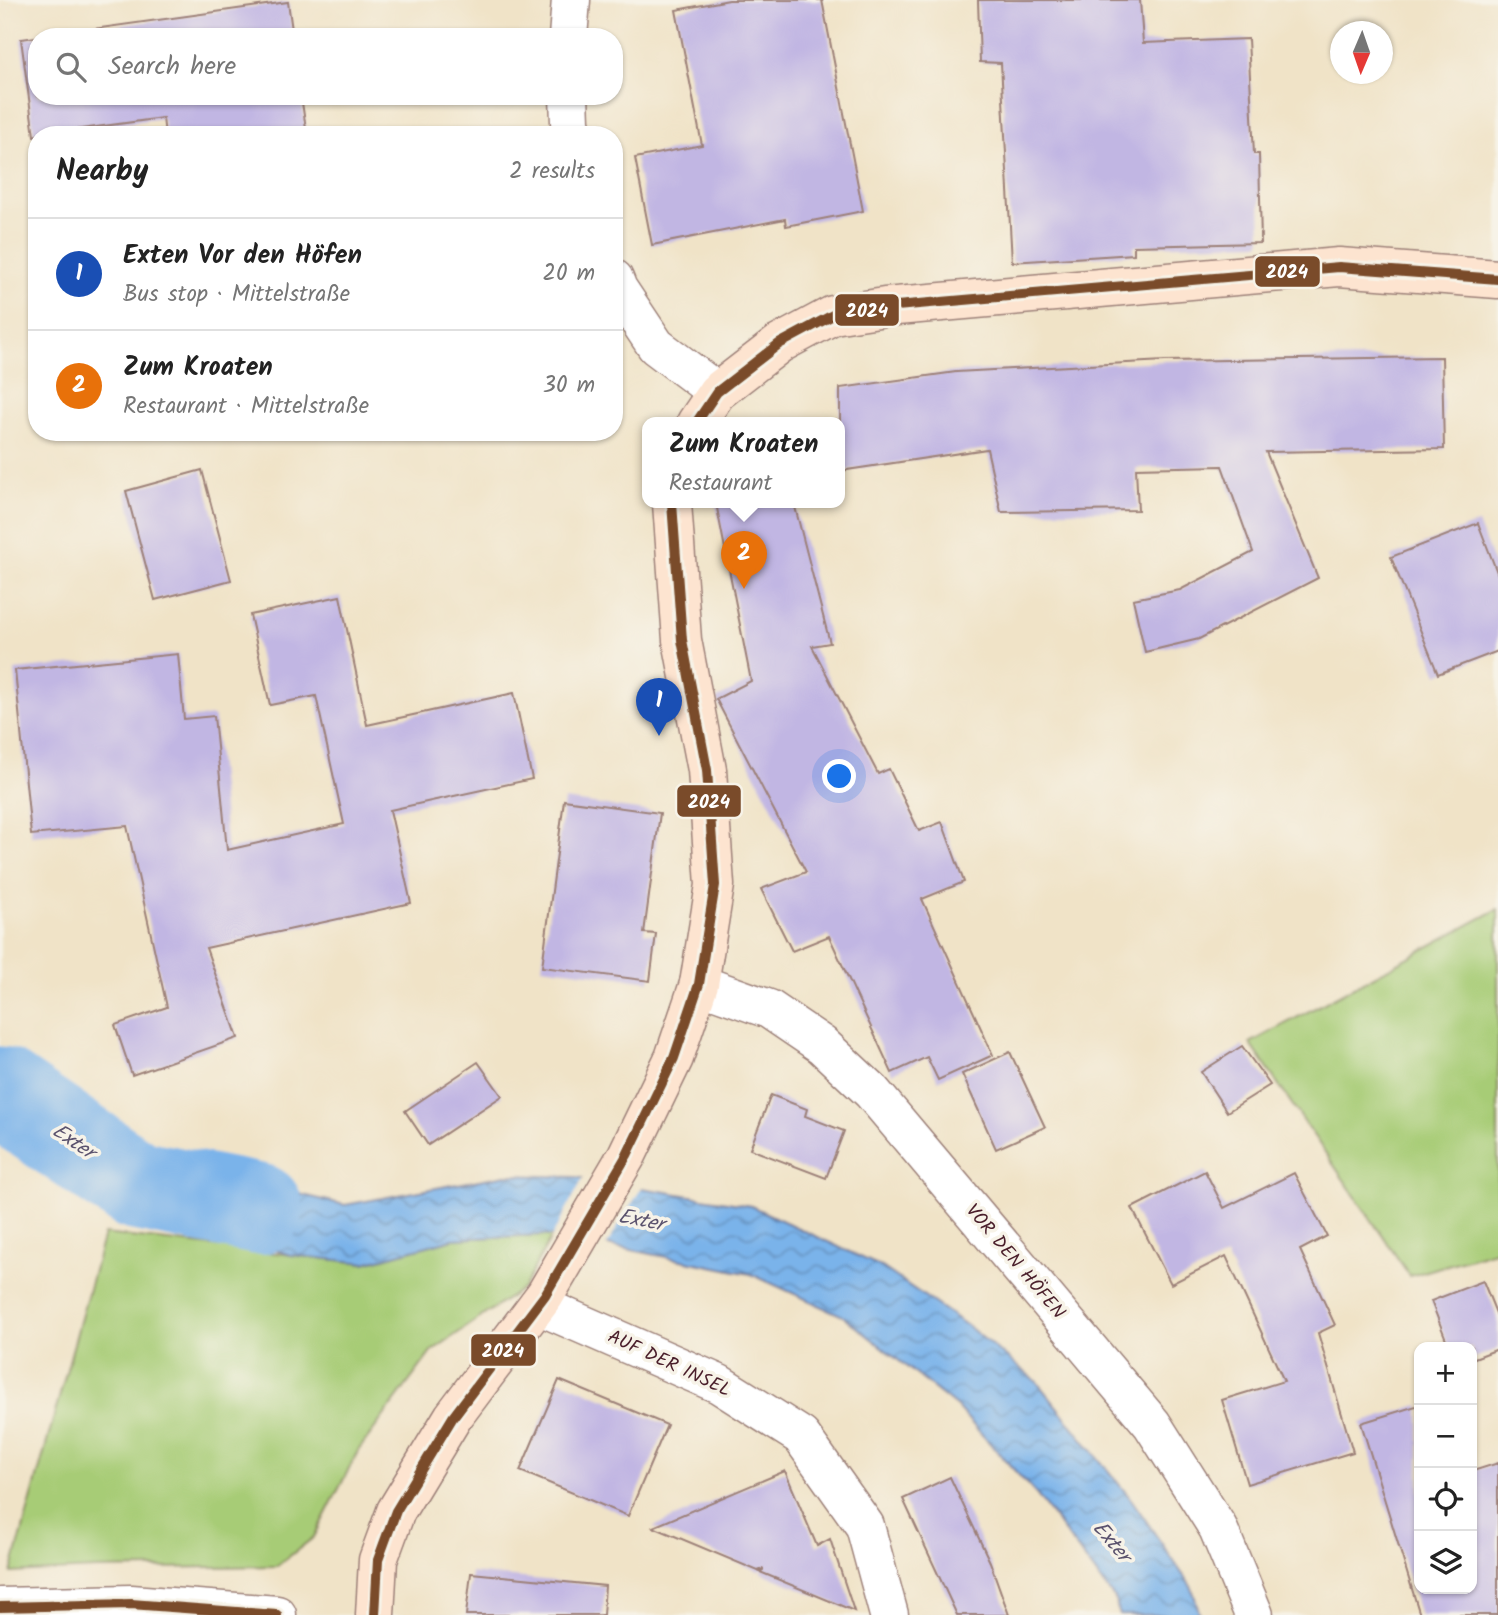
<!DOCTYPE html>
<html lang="en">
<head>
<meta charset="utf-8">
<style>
	body { margin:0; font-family:Kalam,sans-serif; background:#f2f2f2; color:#222 }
	.controls { position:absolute; right:21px; bottom:21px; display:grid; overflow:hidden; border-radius:14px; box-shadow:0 2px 5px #0004 }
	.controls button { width:63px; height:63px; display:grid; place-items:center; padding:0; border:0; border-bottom:2px solid #e0e0e0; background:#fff; color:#222; font:35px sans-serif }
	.compass { position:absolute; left:1330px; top:21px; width:63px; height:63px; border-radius:50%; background:#fff; box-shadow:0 2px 5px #0004; rotate:182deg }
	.you { position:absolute; left:840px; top:777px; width:24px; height:24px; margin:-18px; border:5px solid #fff; border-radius:50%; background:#1a73e8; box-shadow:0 0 0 10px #1a73e833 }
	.badge { display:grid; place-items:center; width:46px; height:46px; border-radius:50%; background:#d1495b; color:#fff; font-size:23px; font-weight:700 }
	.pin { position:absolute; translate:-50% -58px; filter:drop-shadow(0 2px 4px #0008) }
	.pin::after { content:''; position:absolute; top:37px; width:24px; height:21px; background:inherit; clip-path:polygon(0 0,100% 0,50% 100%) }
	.popup { position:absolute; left:642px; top:417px; width:203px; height:91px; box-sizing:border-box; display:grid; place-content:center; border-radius:14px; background:#fff; filter:drop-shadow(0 2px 5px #0005); font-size:23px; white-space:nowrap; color:#767676 }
	.popup b { font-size:26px; color:#222 }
	.popup::after { content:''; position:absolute; left:50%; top:100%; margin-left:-14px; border:14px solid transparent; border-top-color:#fff }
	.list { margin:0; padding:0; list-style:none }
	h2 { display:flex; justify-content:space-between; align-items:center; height:91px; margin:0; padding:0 28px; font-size:30px }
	h2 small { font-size:23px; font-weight:400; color:#767676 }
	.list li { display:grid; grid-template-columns:46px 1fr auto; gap:21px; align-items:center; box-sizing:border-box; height:112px; padding:0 28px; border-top:2px solid #e0e0e0 }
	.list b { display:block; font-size:26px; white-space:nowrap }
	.list p { margin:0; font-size:23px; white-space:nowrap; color:#767676 }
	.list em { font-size:23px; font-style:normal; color:#767676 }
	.icon { flex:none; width:38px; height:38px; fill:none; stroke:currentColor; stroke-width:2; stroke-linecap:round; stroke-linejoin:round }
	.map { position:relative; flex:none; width:1498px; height:1615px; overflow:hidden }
	.search { position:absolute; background:#fff; box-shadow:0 2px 5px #0004; left:28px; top:28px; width:595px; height:77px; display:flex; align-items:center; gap:18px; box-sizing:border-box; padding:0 24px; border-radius:28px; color:#767676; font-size:26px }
	.panel { position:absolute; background:#fff; box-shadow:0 2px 5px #0004; left:28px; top:126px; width:595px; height:315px; border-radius:28px }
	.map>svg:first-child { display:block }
</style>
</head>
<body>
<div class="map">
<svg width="1498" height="1615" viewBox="0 0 1498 1615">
	<defs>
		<pattern id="water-waves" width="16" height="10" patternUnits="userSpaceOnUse" patternTransform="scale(1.75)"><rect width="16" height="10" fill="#7ab3ea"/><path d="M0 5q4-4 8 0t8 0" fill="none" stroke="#6691be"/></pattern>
	</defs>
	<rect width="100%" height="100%" fill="#f7f3e8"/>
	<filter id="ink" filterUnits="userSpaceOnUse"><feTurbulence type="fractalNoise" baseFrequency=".0143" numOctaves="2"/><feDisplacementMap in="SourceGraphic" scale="14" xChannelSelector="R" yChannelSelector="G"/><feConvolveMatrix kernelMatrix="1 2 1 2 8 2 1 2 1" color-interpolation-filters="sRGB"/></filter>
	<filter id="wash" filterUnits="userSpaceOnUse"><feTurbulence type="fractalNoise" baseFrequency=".00686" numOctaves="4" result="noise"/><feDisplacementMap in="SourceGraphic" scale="28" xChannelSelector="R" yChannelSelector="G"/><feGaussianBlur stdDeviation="1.57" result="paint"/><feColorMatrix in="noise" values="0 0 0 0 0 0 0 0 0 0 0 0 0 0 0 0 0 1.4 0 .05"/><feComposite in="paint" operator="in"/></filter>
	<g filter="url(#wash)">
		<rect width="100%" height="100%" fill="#f0e3c7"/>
		<g fill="#a7cc76" stroke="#787650" stroke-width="2">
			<polygon points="1498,909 1498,1250 1410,1276 1250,1043"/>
			<polygon points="104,1234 365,1263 453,1239 542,1235 552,1236 523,1288 432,1351 358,1451 314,1537 277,1566 95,1569 11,1573"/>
		</g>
		<polygon fill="url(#water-waves)" stroke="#62698a" stroke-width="2" points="210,1173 345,1205 506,1175 575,1177 751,1206 882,1267 969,1327 1037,1382 1131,1499 1192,1588 1200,1615 1120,1615 1114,1598 1036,1494 957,1407 843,1316 751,1274 607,1245 542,1235 453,1239 365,1263 290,1255 210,1227 136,1185"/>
		<polygon fill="#f0e3c7" points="585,1175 644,1184 605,1248 550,1240"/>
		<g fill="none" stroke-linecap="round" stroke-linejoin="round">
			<polyline stroke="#7ab3ea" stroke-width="91" points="0,1092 136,1185 258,1209"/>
		</g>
		<g id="blocks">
			<g fill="#c1b6e3">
				<polygon points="729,0 822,0 863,211 786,226 785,219 652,245 635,158 702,145 676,10"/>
				<polygon points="978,0 1140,0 1143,43 1248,39 1254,154 1259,154 1261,243 1134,246 1134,254 1012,262 1001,63 980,62"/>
				<polygon points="288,2 293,37 37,37 37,96 301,96 307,135 165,135 163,118 37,135 34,136 21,39"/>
				<polygon points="1442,357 1444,449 1266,452 1318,578 1199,639 1145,652 1133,599 1180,590 1253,552 1222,466 1136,468 1138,510 1001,512 987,449 840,471 840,388 956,372 1165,361"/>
				<polygon points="202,470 231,580 155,600 126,491"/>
				<polygon points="716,503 794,503 830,643 812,646 878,774 889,769 919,831 942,822 964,882 922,899 993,1055 938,1080 927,1057 892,1073 829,936 792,951 761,889 806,872 716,699 751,681"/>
				<polygon points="1478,523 1498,575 1498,651 1438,674 1391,557"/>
				<polygon points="340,596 367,725 514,693 532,779 390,810 411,903 206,948 238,1038 132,1075 115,1025 167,1007 127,826 31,835 15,670 178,654 184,719 214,716 227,850 344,824 316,696 270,705 250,615"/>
				<polygon points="564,800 660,813 644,933 656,934 650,981 542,967"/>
				<polygon points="1242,1046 1270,1085 1227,1112 1201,1072"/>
				<polygon points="1010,1052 1045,1127 996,1149 962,1074"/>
				<polygon points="478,1062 502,1096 428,1145 405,1111"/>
				<polygon points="771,1095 807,1109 805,1116 844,1131 826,1178 750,1149"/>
				<polygon points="1205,1171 1224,1208 1294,1173 1327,1236 1300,1250 1335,1325 1318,1333 1353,1452 1247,1484 1222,1400 1284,1381 1226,1256 1171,1284 1132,1208"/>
				<polygon points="1483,1281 1498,1318 1498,1349 1472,1359 1472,1347 1449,1347 1431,1301"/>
				<polygon points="559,1380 667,1425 628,1516 520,1471"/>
				<polygon points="1419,1405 1419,1589 1472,1589 1472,1466 1473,1471 1498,1463 1498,1615 1420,1615 1361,1423"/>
				<polygon points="785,1471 817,1546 830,1539 854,1611 760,1572 763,1570 763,1569 758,1571 653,1527"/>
				<polygon points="950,1477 990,1562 1009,1615 957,1615 903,1499"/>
				<polygon points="471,1573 605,1586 603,1615 466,1615"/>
			</g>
		</g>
	</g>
	<g filter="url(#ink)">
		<use href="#blocks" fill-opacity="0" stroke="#9d8179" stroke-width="2"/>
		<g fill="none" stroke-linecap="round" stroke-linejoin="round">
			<g stroke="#9d8179" stroke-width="41">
				<g id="minor">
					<polyline points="699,984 769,1009 822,1045 872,1092 1152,1424 1218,1528 1254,1615"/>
					<polyline points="538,1305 719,1384 801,1436 865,1526 889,1615"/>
					<polyline points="0,1607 131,1604 277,1615"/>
				</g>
			</g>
			<g stroke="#9d8179" stroke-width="41">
				<g id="tertiary">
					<polyline points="568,37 571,0"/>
					<polyline points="569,96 570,122 573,135"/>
					<polyline points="614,279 618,289 656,346 717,392"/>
				</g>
			</g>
			<g stroke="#9d8179" stroke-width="41">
				<g id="secondary">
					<polyline points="696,423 717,392 779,344 833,315 885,307 1339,267 1498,279"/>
					<polyline points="375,1615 378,1560 396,1511 453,1417 545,1295 627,1155 674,1058 699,984 715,885 707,770 682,640 672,503"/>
				</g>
			</g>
			<use href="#minor" stroke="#fff" stroke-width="38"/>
			<use href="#tertiary" stroke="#fff" stroke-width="38"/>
			<use href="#secondary" stroke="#fde4d0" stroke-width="38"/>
			<g stroke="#f7f3e8" stroke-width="16">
				<g id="bus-1">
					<polyline points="696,423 717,392 779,344 833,315 885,307 1339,267 1498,279"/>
					<polyline points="0,1607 131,1604 277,1615"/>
					<polyline points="375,1615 378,1560 396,1511 453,1417 545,1295 627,1155 674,1058 699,984 715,885 707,770 682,640 672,503"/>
				</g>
			</g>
			<use href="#bus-1" stroke="#7a4b2a" stroke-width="10"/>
		</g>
	</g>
	<g text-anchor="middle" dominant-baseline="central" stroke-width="7" stroke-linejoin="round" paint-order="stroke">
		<g font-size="19" fill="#4a1f2b" stroke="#f7f3e8">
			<text transform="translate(1015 1262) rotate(50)">VOR DEN HÖFEN</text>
			<text transform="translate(669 1364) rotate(25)">AUF DER INSEL</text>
		</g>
		<g font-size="21" font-style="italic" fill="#5b536e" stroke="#f7f3e8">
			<text transform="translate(73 1142) rotate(34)">Exter</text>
			<text transform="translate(641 1221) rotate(11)">Exter</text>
			<text transform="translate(1111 1542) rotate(50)">Exter</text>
		</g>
	</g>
	<g stroke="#f7f3e8" stroke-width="2.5">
		<rect x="1254" y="255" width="67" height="33" rx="7" fill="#7a4b2a"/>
		<rect x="834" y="293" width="66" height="34" rx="7" fill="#7a4b2a"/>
		<rect x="676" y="784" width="66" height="34" rx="7" fill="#7a4b2a"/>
		<rect x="470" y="1333" width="67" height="34" rx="7" fill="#7a4b2a"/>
	</g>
	<g font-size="19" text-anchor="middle" font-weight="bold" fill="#fff">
		<text x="1287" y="278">2024</text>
		<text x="867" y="317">2024</text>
		<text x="709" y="808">2024</text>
		<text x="503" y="1357">2024</text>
	</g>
</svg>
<div class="controls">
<button>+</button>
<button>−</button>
<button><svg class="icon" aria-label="locate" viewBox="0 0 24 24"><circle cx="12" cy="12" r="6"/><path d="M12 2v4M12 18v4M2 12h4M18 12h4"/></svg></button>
<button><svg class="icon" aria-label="layers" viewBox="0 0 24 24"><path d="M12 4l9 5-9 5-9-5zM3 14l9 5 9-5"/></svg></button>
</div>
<svg class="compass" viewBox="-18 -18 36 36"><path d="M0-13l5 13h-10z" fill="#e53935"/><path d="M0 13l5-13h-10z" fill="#767676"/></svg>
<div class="you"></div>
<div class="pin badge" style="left:659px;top:736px;background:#1a4fb4">1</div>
<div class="pin badge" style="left:744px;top:589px;background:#e8710a">2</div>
<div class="popup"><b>Zum Kroaten</b>Restaurant</div>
<div class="search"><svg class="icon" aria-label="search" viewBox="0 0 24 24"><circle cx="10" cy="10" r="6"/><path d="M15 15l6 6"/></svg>Search here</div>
<section class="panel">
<h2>Nearby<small>2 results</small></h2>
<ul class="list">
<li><span class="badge" style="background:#1a4fb4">1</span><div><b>Exten Vor den Höfen</b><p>Bus stop · Mittelstraße</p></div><em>20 m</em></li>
<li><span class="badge" style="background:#e8710a">2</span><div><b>Zum Kroaten</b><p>Restaurant · Mittelstraße</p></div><em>30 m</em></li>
</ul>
</section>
</div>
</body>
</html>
